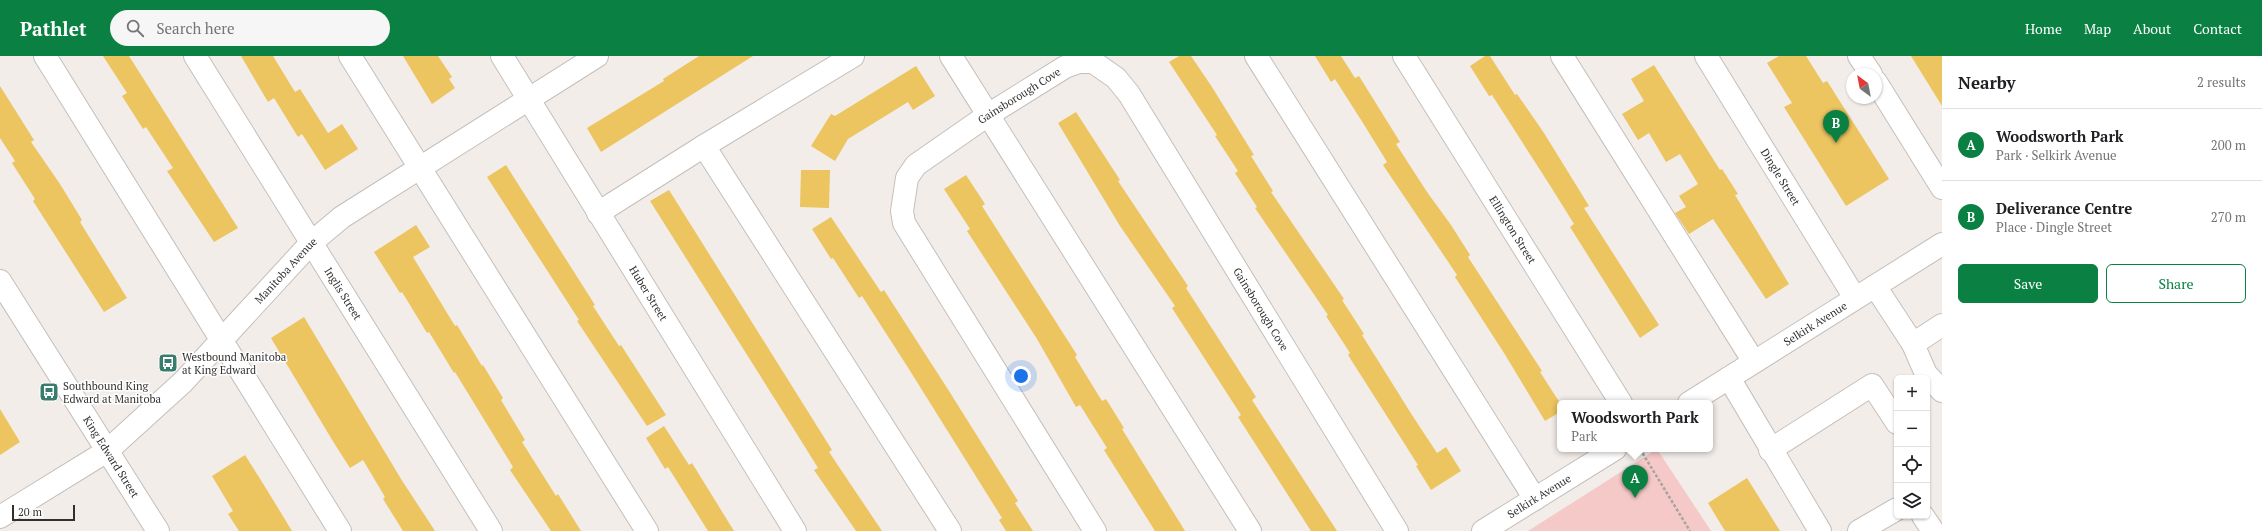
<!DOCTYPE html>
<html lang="en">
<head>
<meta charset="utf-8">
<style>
	body { margin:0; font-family:"PT Serif",serif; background:#f6f6f6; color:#202124 }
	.controls { position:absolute; right:12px; bottom:12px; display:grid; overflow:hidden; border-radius:6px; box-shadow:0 1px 3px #0004 }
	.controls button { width:36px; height:36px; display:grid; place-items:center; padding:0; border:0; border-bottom:1px solid #e0e0e0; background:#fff; color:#202124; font:20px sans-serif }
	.compass { position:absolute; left:1846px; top:12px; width:36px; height:36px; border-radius:50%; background:#fff; box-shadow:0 1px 3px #0004; rotate:328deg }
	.scale { position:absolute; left:12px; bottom:10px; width:63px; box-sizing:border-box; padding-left:4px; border:2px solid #32302f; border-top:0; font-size:11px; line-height:14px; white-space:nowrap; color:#32302f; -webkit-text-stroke:3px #fff; paint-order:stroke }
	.you { position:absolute; left:1021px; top:320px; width:14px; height:14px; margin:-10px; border:3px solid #fff; border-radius:50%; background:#1a73e8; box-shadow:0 0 0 6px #1a73e833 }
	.badge { display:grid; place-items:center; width:26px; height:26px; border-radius:50%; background:#0b8043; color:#fff; font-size:13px; font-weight:700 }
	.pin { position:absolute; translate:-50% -33px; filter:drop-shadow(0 1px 2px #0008) }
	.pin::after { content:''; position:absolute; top:21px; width:14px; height:12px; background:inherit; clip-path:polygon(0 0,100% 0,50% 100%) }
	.popup { position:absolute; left:1557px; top:344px; width:156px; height:52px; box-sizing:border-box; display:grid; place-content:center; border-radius:6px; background:#fff; filter:drop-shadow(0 1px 3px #0005); font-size:13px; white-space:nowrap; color:#757577 }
	.popup b { font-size:15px; color:#202124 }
	.popup::after { content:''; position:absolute; left:50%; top:100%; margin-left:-8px; border:8px solid transparent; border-top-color:#fff }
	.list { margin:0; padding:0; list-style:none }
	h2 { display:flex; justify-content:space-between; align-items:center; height:52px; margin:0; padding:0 16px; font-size:17px }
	h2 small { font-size:13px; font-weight:400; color:#757577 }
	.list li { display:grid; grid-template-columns:26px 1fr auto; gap:12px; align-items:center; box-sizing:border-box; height:72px; padding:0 16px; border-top:1px solid #e0e0e0 }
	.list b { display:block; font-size:15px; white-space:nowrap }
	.list p { margin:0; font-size:13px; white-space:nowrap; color:#757577 }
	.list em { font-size:13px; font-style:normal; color:#757577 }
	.actions { display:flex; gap:8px; padding:12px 16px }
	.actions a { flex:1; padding:9px 0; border:1px solid #0b8043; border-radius:6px; text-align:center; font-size:14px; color:#0b8043 }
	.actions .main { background:#0b8043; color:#fff }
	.icon { flex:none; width:22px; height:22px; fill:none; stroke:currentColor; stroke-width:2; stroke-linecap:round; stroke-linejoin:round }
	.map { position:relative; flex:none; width:1942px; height:475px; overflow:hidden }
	header { display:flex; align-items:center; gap:24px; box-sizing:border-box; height:56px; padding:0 20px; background:#0b8043; color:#fff }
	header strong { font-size:19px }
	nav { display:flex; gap:22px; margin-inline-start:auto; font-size:14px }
	.search { width:280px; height:36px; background:#f6f6f6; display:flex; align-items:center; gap:10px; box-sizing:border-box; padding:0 14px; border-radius:22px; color:#757577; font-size:15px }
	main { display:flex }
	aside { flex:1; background:#fff }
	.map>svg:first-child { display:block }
</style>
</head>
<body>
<header>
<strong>Pathlet</strong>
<div class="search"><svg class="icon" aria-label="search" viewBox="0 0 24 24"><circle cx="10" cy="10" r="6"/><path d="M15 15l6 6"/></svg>Search here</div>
<nav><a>Home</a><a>Map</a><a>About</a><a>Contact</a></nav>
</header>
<main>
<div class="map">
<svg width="1942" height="475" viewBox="0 0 1942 475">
	<rect width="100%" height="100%" fill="#f2ede9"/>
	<polygon fill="#f5c9c8" points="1657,393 1711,475 1528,475"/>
	<g fill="#ecc460">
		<polygon points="103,0 129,0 238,172 214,186 167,115 173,112 146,71 143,73 122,40 127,37"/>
		<polygon points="241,0 273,0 295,36 300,33 328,77 342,68 358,93 325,114 302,78 298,81 274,42 268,46"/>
		<polygon points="403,0 438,0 452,21 449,23 455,32 432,48"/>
		<polygon points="699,0 753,0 601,96 587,72 664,25 663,23"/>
		<polygon points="1179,0 1191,0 1212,31 1254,99 1251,100 1273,135 1271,136 1344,243 1342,244 1364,278 1362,279 1412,359 1437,397 1446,391 1461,415 1431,434 1416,410 1418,409 1348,299 1350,297 1326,260 1328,259 1255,152 1257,151 1235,117 1238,115 1215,80 1217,79 1169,6"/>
		<polygon points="1315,0 1341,0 1355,22 1359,20 1400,86 1396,88 1427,136 1451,169 1470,199 1468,201 1542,315 1540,316 1560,347 1560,356 1545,365 1504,297 1455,221 1457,219 1383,109 1387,106 1363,67 1335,23 1331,26"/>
		<polygon points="1485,0 1490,0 1515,39 1517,38 1544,77 1589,150 1584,152 1659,269 1640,282 1570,171 1574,168 1551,131 1492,39 1489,40 1470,10"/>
		<polygon points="1779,0 1806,0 1823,27 1827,25 1889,123 1846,150 1784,51 1792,47 1767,7"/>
		<polygon points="1911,0 1942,0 1942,50"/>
		<polygon points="1654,9 1720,114 1722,113 1738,138 1735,139 1789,228 1766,243 1713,163 1689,178 1675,157 1686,151 1679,140 1698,128 1680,98 1666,106 1649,77 1638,84 1622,58 1644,45 1631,23"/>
		<polygon points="916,10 935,40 913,54 908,46 848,83 835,105 811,90 831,58 835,60"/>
		<polygon points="0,30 34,84 31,86 60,128 82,164 80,166 127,242 104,256 33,145 35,143 12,107 15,105 0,82"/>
		<polygon points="1076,56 1120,124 1118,125 1188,230 1186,232 1256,341 1252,344 1337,475 1311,475 1238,361 1241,359 1172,252 1175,250 1120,170 1058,67"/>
		<polygon points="506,109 595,249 593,250 619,290 621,289 666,359 647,370 577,265 579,264 487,121"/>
		<polygon points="801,114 830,114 829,152 800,151"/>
		<polygon points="966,119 985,148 982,150 1077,299 1075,301 1102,345 1106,343 1124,372 1122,373 1185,475 1155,475 1104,394 1107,392 1080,349 1076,351 1037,283 967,175 970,173 944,133"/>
		<polygon points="669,134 832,394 829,396 882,475 856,475 814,414 818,412 795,375 650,145"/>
		<polygon points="831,161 881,236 884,234 949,335 1018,445 1015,447 1033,475 1006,475 999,464 1002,462 907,310 862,240 859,242 833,202 831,203 812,173"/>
		<polygon points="416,169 430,191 413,201 455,270 457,269 482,310 483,309 503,342 501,344 525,384 522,386 556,440 558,438 581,475 551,475 510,414 513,411 455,316 454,317 429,276 427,277 402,236 400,237 374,196"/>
		<polygon points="304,261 401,423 435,475 403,475 383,443 385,441 363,404 350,412 334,387 271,282"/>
		<polygon points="0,353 20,386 0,399"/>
		<polygon points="664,370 689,409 692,407 734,475 708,475 668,411 665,413 646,382"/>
		<polygon points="245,399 267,434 292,475 239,475 228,458 233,455 212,420"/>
		<polygon points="1747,422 1780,475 1725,475 1708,447"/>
	</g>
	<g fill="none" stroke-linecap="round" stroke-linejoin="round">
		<g stroke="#c4bfbb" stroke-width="24">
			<g id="minor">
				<polyline points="45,0 340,475"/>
				<path id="s1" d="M 195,0 L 491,475"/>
				<polyline points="350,0 647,475"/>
				<path id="s2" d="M 502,0 L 795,475"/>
				<polyline points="951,0 1250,475"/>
				<polyline points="1256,0 1535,443"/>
				<path id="s3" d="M 1404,0 L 1621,347"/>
				<polyline points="1562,0 1754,306"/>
				<path id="s4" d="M 1706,0 L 1855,242"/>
				<polyline points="1859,0 1871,18"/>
				<polyline points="1876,26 1942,132"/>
				<polyline points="704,90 950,475"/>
				<polyline points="598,157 704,90 853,0"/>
				<path id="s5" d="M 0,225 L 158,475"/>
				<polyline points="1875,230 1913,288 1942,269"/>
				<polyline points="1913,288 1926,318 1942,335"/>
				<polyline points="1729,322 1820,475"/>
				<path id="s6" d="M 1689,347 L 1942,188"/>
				<polyline points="1770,394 1872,329 1897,367"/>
				<polyline points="1923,460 1933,475"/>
				<path id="s7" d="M 0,461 L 107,395 L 183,326 L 311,187 L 342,161 L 597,0"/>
				<path id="s8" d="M 1095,475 L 904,167 L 902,155 L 907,122 L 916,109 L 988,59 L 1065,11 L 1079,6 L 1093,6 L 1116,22 L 1129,38 L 1397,475"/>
				<path id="s9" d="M 1483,475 L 1615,393"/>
				<polyline points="1859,475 1897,453"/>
			</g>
		</g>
		<polyline stroke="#a7a3a0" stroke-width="2.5" stroke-dasharray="3 2" stroke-linecap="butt" points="1640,393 1690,475"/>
		<use href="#minor" stroke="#fff" stroke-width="22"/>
	</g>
	<defs>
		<g id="bus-square" transform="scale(1)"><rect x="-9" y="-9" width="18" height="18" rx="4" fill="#387c6e" stroke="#fff"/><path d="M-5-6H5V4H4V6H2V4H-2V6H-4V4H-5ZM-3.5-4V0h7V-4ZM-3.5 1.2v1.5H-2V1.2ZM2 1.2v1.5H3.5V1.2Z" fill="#fff"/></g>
	</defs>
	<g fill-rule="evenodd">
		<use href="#bus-square" x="168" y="307"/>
		<use href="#bus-square" x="49" y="336"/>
	</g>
	<g text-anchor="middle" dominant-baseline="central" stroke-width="3" stroke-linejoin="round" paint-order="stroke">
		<g font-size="11" fill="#32302f" stroke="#fff">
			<text stroke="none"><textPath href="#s8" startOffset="548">Gainsborough Cove</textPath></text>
			<text stroke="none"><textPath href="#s4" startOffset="142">Dingle Street</textPath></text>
			<text stroke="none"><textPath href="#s3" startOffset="205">Ellington Street</textPath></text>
			<text stroke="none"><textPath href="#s7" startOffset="380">Manitoba Avenue</textPath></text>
			<text stroke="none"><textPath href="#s1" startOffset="280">Inglis Street</textPath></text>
			<text stroke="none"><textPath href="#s2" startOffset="279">Huber Street</textPath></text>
			<text stroke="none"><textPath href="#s8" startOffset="932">Gainsborough Cove</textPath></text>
			<text stroke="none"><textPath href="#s6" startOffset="149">Selkirk Avenue</textPath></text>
			<text stroke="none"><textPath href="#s5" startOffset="208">King Edward Street</textPath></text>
			<text stroke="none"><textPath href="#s9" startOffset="66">Selkirk Avenue</textPath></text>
		</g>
		<g font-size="11" fill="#32302f" stroke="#fff" text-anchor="start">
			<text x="182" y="301">Westbound Manitoba<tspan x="182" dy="13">at King Edward</tspan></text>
			<text x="63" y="330">Southbound King<tspan x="63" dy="13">Edward at Manitoba</tspan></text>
		</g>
	</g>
</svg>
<div class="controls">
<button>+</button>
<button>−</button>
<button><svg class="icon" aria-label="locate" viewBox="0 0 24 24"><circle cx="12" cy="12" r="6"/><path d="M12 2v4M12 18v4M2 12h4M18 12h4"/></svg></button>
<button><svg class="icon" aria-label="layers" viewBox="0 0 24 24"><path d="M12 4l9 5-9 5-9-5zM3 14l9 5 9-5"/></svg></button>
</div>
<svg class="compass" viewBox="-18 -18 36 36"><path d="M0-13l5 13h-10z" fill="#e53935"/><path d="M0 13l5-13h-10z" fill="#757577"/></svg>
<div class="scale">20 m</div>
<div class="you"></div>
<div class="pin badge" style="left:1635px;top:442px">A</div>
<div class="popup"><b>Woodsworth Park</b>Park</div>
<div class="pin badge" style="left:1836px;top:87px">B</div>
</div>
<aside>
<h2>Nearby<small>2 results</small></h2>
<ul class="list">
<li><span class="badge">A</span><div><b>Woodsworth Park</b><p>Park · Selkirk Avenue</p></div><em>200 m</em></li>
<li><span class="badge">B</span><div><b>Deliverance Centre</b><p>Place · Dingle Street</p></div><em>270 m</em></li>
</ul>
<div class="actions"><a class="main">Save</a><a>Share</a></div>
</aside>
</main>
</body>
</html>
